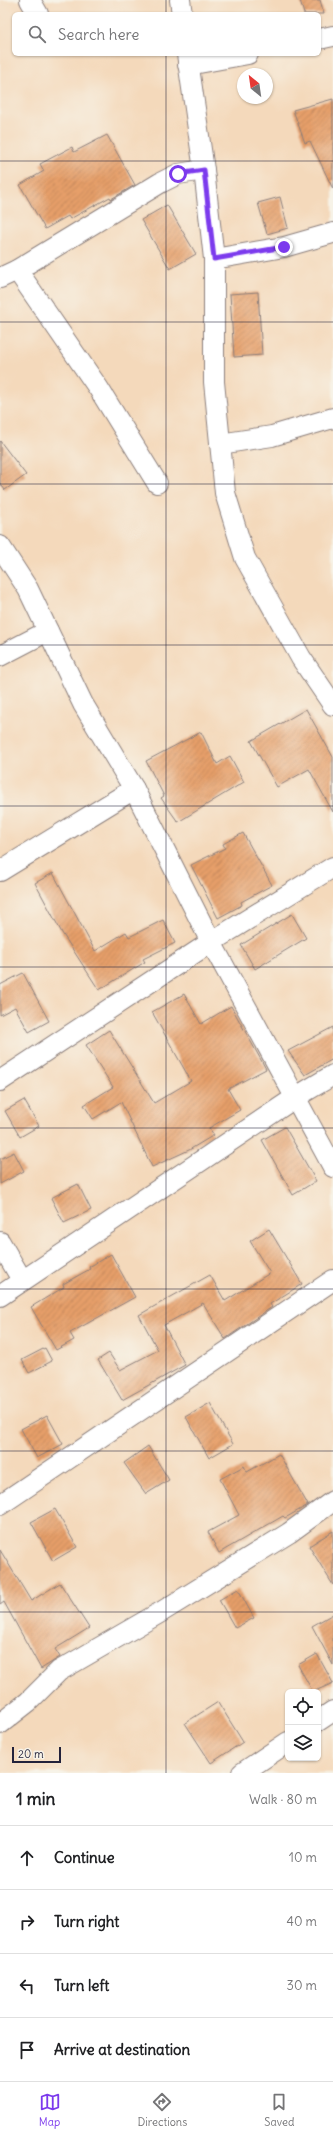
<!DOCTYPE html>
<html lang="en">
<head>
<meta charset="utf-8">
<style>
	body { margin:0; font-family:Delius,sans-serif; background:#f2f2f2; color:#202124 }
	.controls { position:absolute; right:12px; bottom:12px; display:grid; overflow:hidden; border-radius:6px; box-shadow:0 1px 3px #0004 }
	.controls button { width:36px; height:36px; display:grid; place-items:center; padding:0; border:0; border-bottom:1px solid #e0e0e0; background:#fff; color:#202124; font:20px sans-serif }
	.compass { position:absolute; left:237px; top:68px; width:36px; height:36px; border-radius:50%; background:#fff; box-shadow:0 1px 3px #0004; rotate:331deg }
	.scale { position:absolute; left:12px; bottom:10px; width:49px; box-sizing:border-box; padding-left:4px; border:2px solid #22223b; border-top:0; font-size:11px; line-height:14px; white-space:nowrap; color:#22223b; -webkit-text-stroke:3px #f7f3e8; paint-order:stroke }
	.stop { position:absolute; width:12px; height:12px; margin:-9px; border:3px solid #7c3aed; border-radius:50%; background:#fff }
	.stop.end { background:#7c3aed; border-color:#fff; box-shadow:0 1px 4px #0008 }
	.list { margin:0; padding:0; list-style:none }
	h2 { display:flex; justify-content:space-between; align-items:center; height:52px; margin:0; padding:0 16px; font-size:17px }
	h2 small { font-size:13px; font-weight:400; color:#757577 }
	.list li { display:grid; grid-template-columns:26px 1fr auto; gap:12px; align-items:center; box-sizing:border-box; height:64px; padding:0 16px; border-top:1px solid #e0e0e0 }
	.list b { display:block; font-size:15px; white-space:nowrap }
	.list em { font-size:13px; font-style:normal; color:#757577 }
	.icon { flex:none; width:22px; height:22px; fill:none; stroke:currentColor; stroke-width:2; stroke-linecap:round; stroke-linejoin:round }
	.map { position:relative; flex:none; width:333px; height:1773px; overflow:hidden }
	.search { position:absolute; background:#fff; box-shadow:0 1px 3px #0004; left:12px; right:12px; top:12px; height:44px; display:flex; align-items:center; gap:10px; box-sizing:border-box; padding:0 14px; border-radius:6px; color:#757577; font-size:15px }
	.sheet { height:308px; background:#fff }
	nav { display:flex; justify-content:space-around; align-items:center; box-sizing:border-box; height:56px; border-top:1px solid #e0e0e0; background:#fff; font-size:11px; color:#757577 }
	nav a { display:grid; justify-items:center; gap:2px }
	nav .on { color:#7c3aed }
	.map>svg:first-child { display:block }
</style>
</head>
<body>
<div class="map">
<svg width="333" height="1773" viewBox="0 0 333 1773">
	<defs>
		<pattern id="building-hatch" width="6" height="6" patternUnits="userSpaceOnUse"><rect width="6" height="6" fill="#e69f69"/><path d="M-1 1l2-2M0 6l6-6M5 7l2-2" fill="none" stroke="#ba8158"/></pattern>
	</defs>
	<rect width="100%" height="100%" fill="#f7f3e8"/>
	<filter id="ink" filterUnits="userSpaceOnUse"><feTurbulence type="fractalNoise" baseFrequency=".025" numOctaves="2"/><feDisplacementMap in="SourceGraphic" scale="8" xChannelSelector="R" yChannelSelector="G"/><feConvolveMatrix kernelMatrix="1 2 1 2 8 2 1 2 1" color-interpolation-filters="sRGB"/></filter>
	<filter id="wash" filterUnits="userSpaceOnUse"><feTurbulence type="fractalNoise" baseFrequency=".012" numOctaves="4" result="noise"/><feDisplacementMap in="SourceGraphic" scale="16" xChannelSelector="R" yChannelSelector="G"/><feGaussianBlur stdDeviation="0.9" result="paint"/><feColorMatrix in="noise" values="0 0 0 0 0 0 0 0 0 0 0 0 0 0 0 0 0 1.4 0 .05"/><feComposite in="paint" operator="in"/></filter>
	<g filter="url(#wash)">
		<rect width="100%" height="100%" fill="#f4d9bb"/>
		<g id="blocks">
			<g fill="url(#building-hatch)">
				<polygon points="300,0 320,0 324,14 304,14"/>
				<polygon points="333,99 333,189 310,141 305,143 293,110"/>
				<polygon points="107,135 135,185 111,199 110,197 70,219 68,216 45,229 20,185 44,171 40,164 72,147 74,152"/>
				<polygon points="280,197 288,228 267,234 258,203"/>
				<polygon points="167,205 196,254 170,269 141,220"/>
				<polygon points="258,292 262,355 234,357 230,294"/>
				<polygon points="0,441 26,475 5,490 0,483"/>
				<polygon points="306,709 333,757 333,812 309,769 277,787 251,741"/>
				<polygon points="201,732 217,764 230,756 244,782 178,822 161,798 164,796 146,761"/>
				<polygon points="243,833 272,885 241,902 242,905 218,918 191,865 225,848 223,844"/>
				<polygon points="53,873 95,951 126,932 129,937 163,920 175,943 143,959 145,962 99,990 62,933 35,883"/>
				<polygon points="292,914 306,938 255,969 241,945"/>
				<polygon points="23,973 49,1021 29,1032 15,1007 0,1015 0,985"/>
				<polygon points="184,994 201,1024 231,1006 266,1069 228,1089 240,1110 209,1128 214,1135 189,1150 152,1167 121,1102 93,1119 84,1105 113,1087 86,1045 109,1030 154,1103 191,1081 152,1012"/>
				<polygon points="333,1027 333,1059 305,1075 288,1051"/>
				<polygon points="24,1100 39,1126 20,1137 5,1111"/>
				<polygon points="285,1127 316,1181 293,1195 262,1140"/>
				<polygon points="14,1152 24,1171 0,1184 0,1159"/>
				<polygon points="78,1184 91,1210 64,1223 51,1198"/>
				<polygon points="269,1229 302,1284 270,1304 272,1307 225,1339 203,1303 164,1325 185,1365 122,1400 98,1360 109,1353 120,1370 158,1350 139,1315 210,1275 225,1301 270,1273 250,1241"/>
				<polygon points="111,1254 135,1297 70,1333 74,1340 56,1350 31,1307 64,1287 63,1284 90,1269 89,1267"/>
				<polygon points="45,1348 52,1361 29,1373 22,1360"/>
				<polygon points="210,1403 233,1444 209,1458 186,1417"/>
				<polygon points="47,1415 63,1444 37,1458 21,1429"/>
				<polygon points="148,1446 169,1480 146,1494 124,1463"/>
				<polygon points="279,1454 308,1505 285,1518 283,1516 219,1553 208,1532 239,1515 220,1479 244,1466 247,1472"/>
				<polygon points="55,1509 77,1547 53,1561 31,1522"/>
				<polygon points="333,1531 333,1585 309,1546"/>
				<polygon points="0,1550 31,1601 60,1583 89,1628 55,1649 60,1657 41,1669 4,1602 0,1605"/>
				<polygon points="238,1589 254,1618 235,1628 219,1600"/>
				<polygon points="333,1614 333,1665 312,1626"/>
				<polygon points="317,1654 333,1683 313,1692 298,1665"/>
				<polygon points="218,1702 243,1742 211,1763 185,1723"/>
			</g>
		</g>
	</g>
	<g filter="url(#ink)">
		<use href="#blocks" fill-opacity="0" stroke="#8b7e7b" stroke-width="1"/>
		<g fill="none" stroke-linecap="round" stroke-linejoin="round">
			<g stroke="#8b7e7b" stroke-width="22">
				<g id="minor">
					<polyline points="30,0 38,14"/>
					<polyline points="180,0 182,14"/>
					<polyline points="319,39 333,36"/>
					<polyline points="187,54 204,170 214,259 214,382 225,493 245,558 301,658 333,705"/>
					<polyline points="188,65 248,54"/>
					<polyline points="214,259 284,247 333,233"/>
					<polyline points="17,270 99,389 157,483"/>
					<polyline points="0,278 17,270 160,183 178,174 204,170"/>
					<polyline points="220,444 272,436 333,418"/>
					<polyline points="0,546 28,589 83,704 134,789 211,942 333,1167"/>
					<polyline points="0,656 48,631"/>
					<polyline points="0,871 134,789"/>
					<polyline points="0,1081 211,942 333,867"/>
					<polyline points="0,1242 22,1280"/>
					<polyline points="0,1296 296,1097 333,1075"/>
					<polyline points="0,1505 333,1280"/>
					<polyline points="318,1721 333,1711"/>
					<polyline points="0,1724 28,1702 59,1671 161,1612 289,1533 333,1501"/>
					<polyline points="242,1773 288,1742"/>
				</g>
			</g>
			<use href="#minor" stroke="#fff" stroke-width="20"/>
		</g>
	</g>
	<g fill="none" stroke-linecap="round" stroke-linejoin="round" filter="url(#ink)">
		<polyline stroke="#7c3aed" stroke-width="5" points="178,174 204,170 214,259 284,247"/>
	</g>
	<path fill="none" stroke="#22223b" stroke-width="1" stroke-opacity="0.55" d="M 166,0 L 166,14M 166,54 L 166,1773M 0,161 L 333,161M 0,322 L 333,322M 0,484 L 333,484M 0,645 L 333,645M 0,806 L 333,806M 0,967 L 333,967M 0,1128 L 333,1128M 0,1289 L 333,1289M 0,1451 L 333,1451M 0,1612 L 333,1612"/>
</svg>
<div class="controls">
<button><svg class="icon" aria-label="locate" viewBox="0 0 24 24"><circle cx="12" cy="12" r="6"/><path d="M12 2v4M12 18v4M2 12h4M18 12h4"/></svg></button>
<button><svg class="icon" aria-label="layers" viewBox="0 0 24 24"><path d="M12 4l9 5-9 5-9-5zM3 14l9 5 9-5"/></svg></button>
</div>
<svg class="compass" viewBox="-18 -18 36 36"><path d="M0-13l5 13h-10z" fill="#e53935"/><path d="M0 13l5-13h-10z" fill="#757577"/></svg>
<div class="scale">20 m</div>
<div class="stop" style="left:178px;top:174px"></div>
<div class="stop end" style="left:284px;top:247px"></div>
<div class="search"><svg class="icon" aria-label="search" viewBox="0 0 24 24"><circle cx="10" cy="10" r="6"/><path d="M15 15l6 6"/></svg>Search here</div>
</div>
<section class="sheet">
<h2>1 min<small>Walk · 80 m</small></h2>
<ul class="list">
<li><svg class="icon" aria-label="ahead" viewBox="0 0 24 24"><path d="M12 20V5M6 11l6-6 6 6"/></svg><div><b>Continue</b></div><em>10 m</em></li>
<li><svg class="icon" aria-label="right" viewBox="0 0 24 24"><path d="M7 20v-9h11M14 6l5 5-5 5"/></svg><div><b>Turn right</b></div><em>40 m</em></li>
<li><svg class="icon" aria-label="left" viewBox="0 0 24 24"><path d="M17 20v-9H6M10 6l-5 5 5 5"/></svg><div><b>Turn left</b></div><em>30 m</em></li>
<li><svg class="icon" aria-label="arrive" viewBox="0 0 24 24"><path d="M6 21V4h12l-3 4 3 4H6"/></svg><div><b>Arrive at destination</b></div></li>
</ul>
</section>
<nav>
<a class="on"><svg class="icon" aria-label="map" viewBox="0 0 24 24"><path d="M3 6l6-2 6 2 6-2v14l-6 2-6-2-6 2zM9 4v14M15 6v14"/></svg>Map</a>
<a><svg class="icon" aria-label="directions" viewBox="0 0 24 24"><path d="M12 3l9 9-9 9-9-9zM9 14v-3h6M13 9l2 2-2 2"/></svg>Directions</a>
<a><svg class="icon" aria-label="saved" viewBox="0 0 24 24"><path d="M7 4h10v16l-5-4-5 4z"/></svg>Saved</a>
</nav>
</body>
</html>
